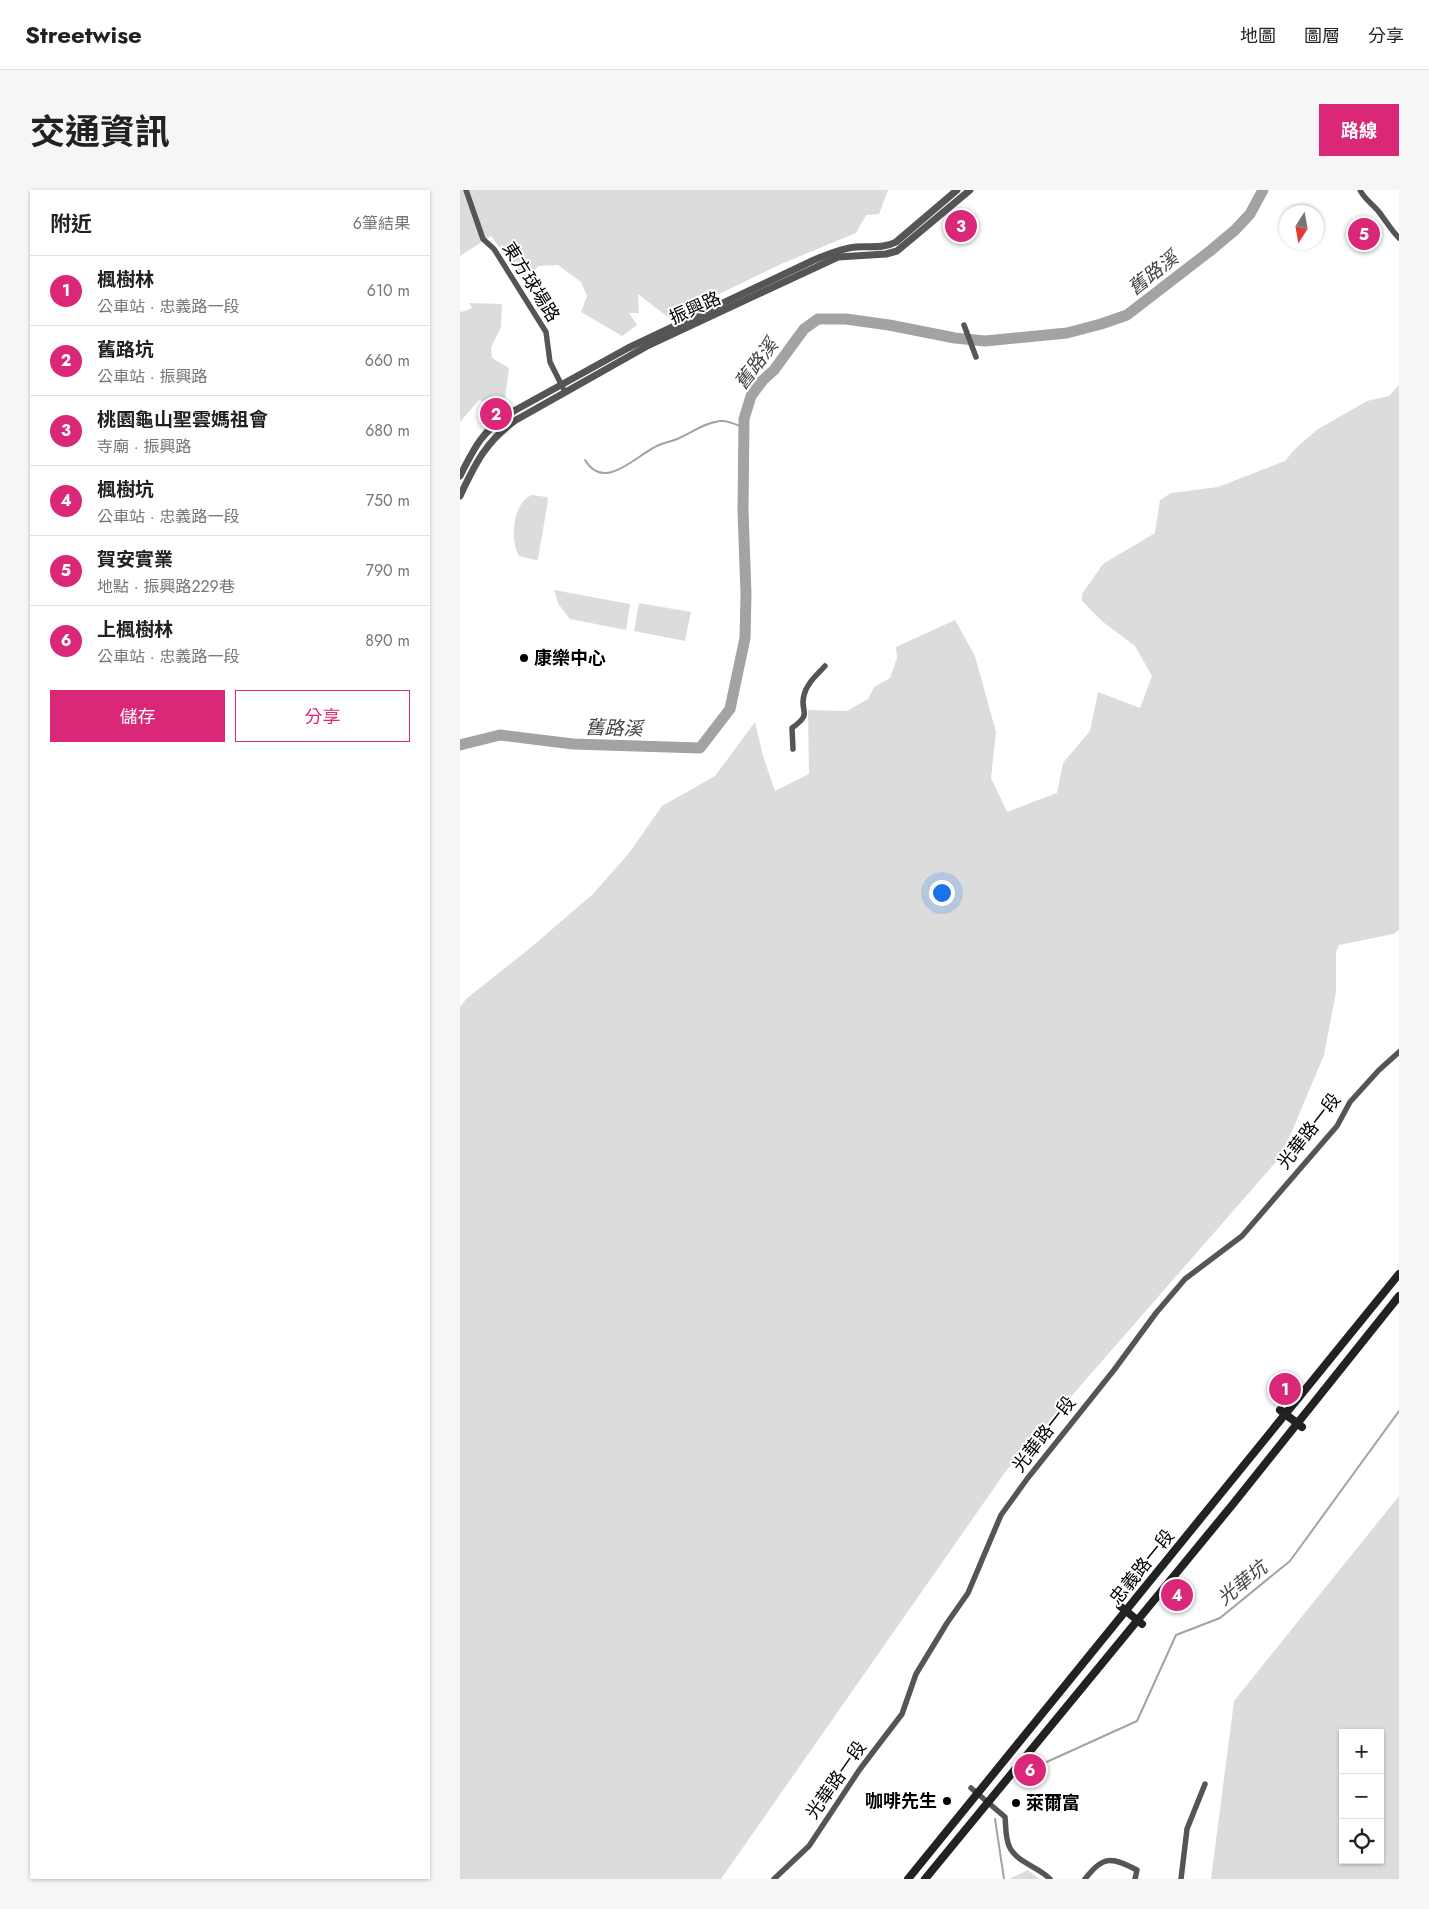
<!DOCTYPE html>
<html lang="zh-TW">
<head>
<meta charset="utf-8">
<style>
	body { margin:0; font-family:Jost,"Noto Sans TC",sans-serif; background:#f6f6f6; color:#222 }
	.controls { position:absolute; right:15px; bottom:15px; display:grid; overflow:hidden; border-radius:0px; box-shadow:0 1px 4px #0004 }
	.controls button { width:45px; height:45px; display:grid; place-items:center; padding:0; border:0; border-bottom:1px solid #e0e0e0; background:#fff; color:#222; font:25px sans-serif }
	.compass { position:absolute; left:819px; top:15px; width:45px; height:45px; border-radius:50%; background:#fff; box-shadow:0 1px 4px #0004; rotate:191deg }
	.you { position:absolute; left:481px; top:702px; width:18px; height:18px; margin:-12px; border:4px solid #fff; border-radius:50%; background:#1a73e8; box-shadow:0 0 0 8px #1a73e833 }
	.badge { display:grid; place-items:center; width:32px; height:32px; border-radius:50%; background:#db2777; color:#fff; font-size:16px; font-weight:700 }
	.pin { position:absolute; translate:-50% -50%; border:2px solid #fff; box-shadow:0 1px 5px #0006 }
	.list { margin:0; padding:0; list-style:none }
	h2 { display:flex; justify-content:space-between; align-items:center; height:65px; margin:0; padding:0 20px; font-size:21px }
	h2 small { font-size:16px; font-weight:400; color:#767676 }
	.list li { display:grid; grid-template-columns:32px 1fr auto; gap:15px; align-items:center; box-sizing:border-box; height:70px; padding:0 20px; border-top:1px solid #e0e0e0 }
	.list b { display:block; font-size:19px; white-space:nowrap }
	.list p { margin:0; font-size:16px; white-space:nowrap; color:#767676 }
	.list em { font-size:16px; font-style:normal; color:#767676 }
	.actions { display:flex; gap:10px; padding:15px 20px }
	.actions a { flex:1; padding:11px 0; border:1px solid #db2777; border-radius:0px; text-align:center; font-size:18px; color:#db2777 }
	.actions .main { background:#db2777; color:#fff }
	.icon { flex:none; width:28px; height:28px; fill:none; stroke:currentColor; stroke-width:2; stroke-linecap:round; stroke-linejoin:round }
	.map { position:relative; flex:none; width:939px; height:1689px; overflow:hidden; border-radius:0px }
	header { display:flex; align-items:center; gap:30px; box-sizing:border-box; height:70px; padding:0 25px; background:#fff; border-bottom:1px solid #e0e0e0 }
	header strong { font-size:24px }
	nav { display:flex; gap:28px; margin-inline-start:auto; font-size:18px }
	.intro { display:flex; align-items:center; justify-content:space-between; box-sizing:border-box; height:120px; padding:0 30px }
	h1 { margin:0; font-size:35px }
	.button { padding:12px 22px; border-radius:0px; background:#db2777; color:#fff; font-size:18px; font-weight:700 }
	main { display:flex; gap:30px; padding:0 30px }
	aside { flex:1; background:#fff; border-radius:0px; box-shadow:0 1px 4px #0004 }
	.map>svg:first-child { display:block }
</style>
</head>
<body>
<header>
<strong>Streetwise</strong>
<nav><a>地圖</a><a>圖層</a><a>分享</a></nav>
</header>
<div class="intro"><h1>交通資訊</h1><a class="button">路線</a></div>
<main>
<aside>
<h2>附近<small>6筆結果</small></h2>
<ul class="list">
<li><span class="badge">1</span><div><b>楓樹林</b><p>公車站 · 忠義路一段</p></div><em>610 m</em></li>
<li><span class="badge">2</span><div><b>舊路坑</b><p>公車站 · 振興路</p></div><em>660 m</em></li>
<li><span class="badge">3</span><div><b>桃園龜山聖雲媽祖會</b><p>寺廟 · 振興路</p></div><em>680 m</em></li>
<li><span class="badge">4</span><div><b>楓樹坑</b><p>公車站 · 忠義路一段</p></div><em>750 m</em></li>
<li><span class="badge">5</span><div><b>賀安實業</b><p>地點 · 振興路229巷</p></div><em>790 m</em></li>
<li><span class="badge">6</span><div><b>上楓樹林</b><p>公車站 · 忠義路一段</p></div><em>890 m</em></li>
</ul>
<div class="actions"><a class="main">儲存</a><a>分享</a></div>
</aside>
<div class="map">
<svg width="939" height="1689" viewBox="0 0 939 1689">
	<rect width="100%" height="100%" fill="#fff"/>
	<g fill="#dcdcdc" fill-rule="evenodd">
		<polygon points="0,0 428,0 419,24 406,25 396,43 321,74 209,128 178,104 179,123 169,123 177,135 162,146 121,122 127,106 121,92 98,75 78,76 72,84 63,92 55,82 60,76 58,71 51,73 31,46 0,66"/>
		<polygon points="9,113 42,114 41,137 31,158 32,168 49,178 44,217 19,210 0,232 0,121 2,122 12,118"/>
		<polygon points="939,195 939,740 933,744 879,755 876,762 876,802 864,865 822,965 546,1281 261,1689 0,1689 0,817 6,809 69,759 133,704 169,663 202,616 255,586 295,532 303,566 315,601 349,584 348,520 387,521 408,509 414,497 430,488 437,468 436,457 495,430 515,466 536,542 531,588 547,622 597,603 603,573 630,541 638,502 680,518 692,486 675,456 643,432 622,411 622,404 643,374 695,343 700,310 711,303 758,297 825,271 836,258 858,239 907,211 929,206"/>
		<path d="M 72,305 L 87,307 L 88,310 L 78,369 L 76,370 L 59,366 C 50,350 52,313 72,305 Z"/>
		<polygon points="94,400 170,414 166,440 110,429 99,415"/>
		<polygon points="179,413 231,422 225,451 174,441"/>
		<path d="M 939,1306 L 939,1689 L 751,1689 L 774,1511 ZM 883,1543 L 920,1543 L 920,1670 L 883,1670 Z"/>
		<polygon points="568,1680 579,1689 549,1689"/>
	</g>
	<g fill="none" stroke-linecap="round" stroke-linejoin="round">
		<g stroke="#a3a3a3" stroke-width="2">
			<path d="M 125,270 C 144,302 176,266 195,257 C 202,253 210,252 217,249 C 232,243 243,233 260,231 C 268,230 275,234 282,237"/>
			<polyline points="573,1582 580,1575 677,1531 716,1445 760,1428 830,1371 939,1221"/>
			<polyline points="535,1629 544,1689"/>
		</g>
		<polyline stroke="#a3a3a3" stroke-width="11" points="0,555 40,545 113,554 240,558 270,519 285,448 286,404 283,321 284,229 291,206 303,190 314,180 344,139 358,129 386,129 429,135 495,148 525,151 607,143 641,134 667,125 750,61 775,40 790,24 803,0"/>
		<g stroke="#555" stroke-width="5.5">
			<polyline points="6,0 23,49 34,59 86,142 90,172 103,198"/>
			<path d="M 900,0 C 904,9 913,14 919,22 C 926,31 931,40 939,48"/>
			<polyline points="504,135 516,167"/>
			<path d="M 333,559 L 332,538 C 354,522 339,523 344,505 C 347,493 357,485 365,476"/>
			<path d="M 511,1598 L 545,1627 C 546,1636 545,1649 550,1658 C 558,1673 579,1677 590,1689"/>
			<polyline points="314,1689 349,1656 400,1579 442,1524 456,1484 487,1433 508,1403 541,1325 567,1289 654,1180 696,1123 725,1089 782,1046 877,936 890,912 919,880 939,862"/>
			<path d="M 625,1689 C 643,1665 652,1667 677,1680 L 675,1689"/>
			<polyline points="721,1689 727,1639 745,1594"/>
		</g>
		<g stroke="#555" stroke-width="7">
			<path d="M 0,286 C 15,256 23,240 52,222 L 168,158 L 354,70 C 367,65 381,58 396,57 C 410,56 423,59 436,52 L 497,0"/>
			<path d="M 0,306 C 15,274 26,251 56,230 L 189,155 L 378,67 L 426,64 L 437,61 L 510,0"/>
		</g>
		<g stroke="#222" stroke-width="8">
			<polyline points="820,1220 842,1237"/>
			<polyline points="660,1416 682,1434"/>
			<polyline points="448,1689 939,1084"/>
			<polyline points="465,1689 773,1314 939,1106"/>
		</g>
	</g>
	<g fill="#000" stroke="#fff" stroke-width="2">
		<circle cx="64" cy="468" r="5"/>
		<circle cx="487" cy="1611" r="5"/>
		<circle cx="556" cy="1613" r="5"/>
	</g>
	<g text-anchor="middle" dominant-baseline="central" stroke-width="4" stroke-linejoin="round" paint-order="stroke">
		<g font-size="18" fill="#000" stroke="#fff">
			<text transform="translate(71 92) rotate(58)">東方球場路</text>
			<text transform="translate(235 118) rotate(-24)">振興路</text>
			<text transform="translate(849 941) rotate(-52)">光華路一段</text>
			<text transform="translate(584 1244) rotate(-52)">光華路一段</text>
			<text transform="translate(682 1377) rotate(-51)">忠義路一段</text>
			<text transform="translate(376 1590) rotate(-55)">光華路一段</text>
		</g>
		<g font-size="18" font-weight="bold" fill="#000" stroke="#fff" text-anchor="start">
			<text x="74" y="468">康樂中心</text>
			<text x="477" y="1611" text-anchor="end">咖啡先生</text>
			<text x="566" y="1613">萊爾富</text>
		</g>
		<g font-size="19" font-style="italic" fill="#444" stroke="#fff">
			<text transform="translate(693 83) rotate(-38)">舊路溪</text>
			<text transform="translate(296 174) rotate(-53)">舊路溪</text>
			<text transform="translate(154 538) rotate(2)">舊路溪</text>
			<text transform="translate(782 1393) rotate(-39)">光華坑</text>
		</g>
	</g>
</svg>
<div class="controls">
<button>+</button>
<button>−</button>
<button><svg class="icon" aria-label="locate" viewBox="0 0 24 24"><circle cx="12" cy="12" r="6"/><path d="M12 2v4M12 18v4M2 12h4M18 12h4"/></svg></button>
</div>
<svg class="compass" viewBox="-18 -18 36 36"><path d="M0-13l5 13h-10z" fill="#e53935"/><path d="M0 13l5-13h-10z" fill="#767676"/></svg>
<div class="you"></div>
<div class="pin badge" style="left:825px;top:1199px">1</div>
<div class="pin badge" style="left:36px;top:224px">2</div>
<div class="pin badge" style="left:501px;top:36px">3</div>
<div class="pin badge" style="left:717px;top:1405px">4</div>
<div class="pin badge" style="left:904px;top:44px">5</div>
<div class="pin badge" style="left:570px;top:1580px">6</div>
</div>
</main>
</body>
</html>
